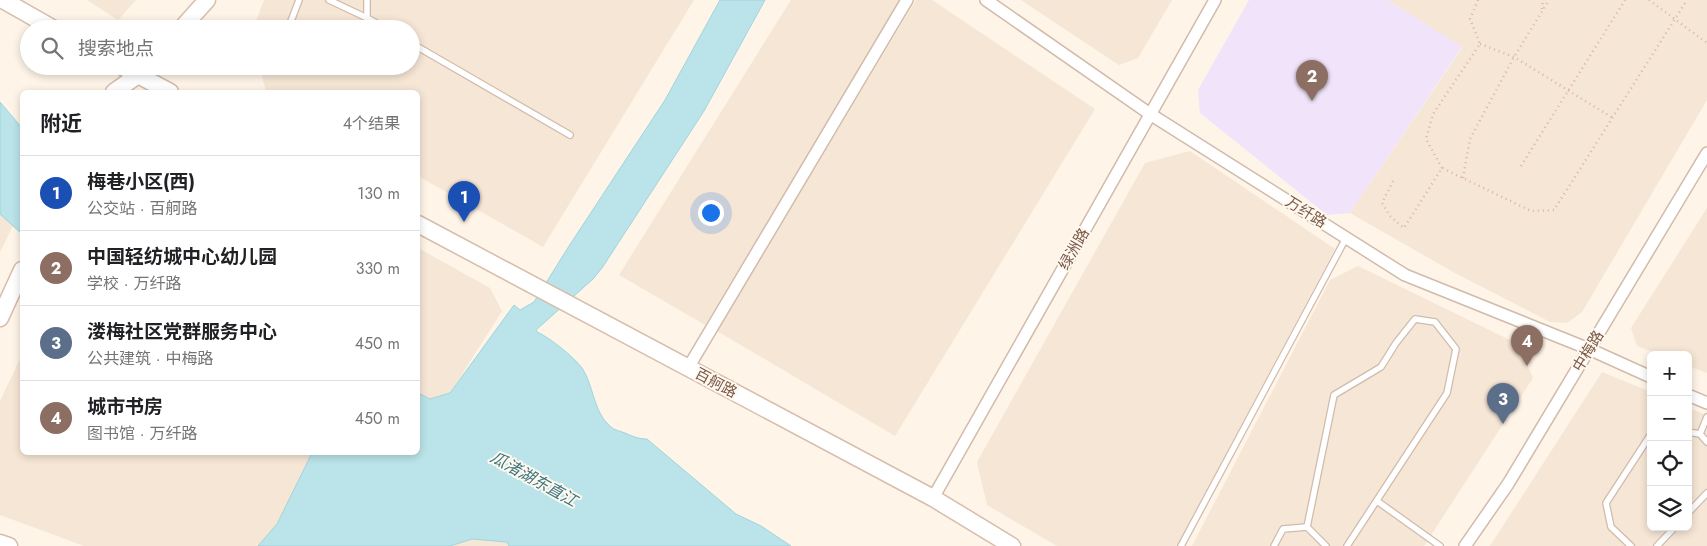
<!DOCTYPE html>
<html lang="zh">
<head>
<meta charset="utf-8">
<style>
	body { margin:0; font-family:Jost,"Noto Sans SC",sans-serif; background:#f6f6f6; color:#202124 }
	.controls { position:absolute; right:15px; bottom:15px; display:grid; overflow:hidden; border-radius:8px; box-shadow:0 2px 8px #0003 }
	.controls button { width:45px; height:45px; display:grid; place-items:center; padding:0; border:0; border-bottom:1px solid #e0e0e0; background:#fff; color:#202124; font:25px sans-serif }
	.you { position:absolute; left:710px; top:212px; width:18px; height:18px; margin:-12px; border:4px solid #fff; border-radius:50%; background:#1a73e8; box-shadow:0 0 0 8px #1a73e833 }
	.badge { display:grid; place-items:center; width:32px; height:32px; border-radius:50%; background:#ef6645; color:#fff; font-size:16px; font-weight:700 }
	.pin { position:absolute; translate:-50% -41px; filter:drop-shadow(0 1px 2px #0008) }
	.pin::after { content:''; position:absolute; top:26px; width:18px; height:15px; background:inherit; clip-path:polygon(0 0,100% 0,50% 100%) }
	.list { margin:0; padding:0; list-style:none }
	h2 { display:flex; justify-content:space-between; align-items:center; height:65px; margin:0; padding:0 20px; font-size:21px }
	h2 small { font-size:16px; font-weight:400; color:#757577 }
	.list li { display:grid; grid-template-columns:32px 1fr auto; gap:15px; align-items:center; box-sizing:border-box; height:75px; padding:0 20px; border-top:1px solid #e0e0e0 }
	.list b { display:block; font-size:19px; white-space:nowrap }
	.list p { margin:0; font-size:16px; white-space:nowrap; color:#757577 }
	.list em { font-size:16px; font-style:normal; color:#757577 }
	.icon { flex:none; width:28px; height:28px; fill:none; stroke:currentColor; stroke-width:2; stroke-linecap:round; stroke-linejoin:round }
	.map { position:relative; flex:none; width:1707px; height:546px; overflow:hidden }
	.search { position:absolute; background:#fff; box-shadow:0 2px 8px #0003; left:20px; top:20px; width:400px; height:55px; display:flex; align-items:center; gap:12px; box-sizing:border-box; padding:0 18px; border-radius:28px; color:#757577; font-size:19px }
	.panel { position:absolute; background:#fff; box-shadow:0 2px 8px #0003; left:20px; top:90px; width:400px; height:365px; border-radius:8px }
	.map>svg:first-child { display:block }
</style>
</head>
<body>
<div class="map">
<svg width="1707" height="546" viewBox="0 0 1707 546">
	<rect width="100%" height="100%" fill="#fef4e7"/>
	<g fill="#f6e6d5">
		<polygon points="87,0 136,0 118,20"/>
		<polygon points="264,0 694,0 543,247 418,176 418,92 269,92 266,91 259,66 411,66 411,29 253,29"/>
		<polygon points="791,0 900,0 705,325 619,275"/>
		<polygon points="916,0 932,0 1095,109 895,436 717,331"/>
		<polygon points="1021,0 1172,0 1138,58 1119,65"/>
		<polygon points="1388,0 1707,0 1707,100 1582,312 1567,323 1550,322 1455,273 1350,213 1462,48"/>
		<polygon points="1190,151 1335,249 1177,546 1057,546 987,505 977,462 1145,163"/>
		<polygon points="1707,208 1707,373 1688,366 1688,355 1660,355 1637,346 1631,328"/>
		<polygon points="0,214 13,226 0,252"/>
		<polygon points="418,248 490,288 502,311 450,393 430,399 418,393"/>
		<polygon points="1358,266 1518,344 1533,378 1424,546 1192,546 1330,280"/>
		<polygon points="22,355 22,452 312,453 277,524 258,546 84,546 0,515 0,401"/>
		<polygon points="1602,372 1651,392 1651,527 1688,527 1688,408 1707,415 1707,546 1490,546"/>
		<polygon points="472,539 508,542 509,546 450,546"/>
	</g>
	<polygon fill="#f1e4fa" points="1249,0 1388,0 1462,47 1350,213 1327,215 1200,113 1198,90"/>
	<g fill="#bae4e9" stroke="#9fd4dc">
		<path d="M 720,0 L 765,0 L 704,111 L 602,268 L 593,279 L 536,330 L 537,332 C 549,337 574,357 582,368 C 594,386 593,412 611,427 C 614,430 620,431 625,433 C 632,436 638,439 647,439 L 736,514 L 761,526 L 791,546 L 509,546 L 507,542 L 472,539 L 450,546 L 258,546 L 277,524 L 312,453 L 418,452 L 418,393 L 430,399 L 450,393 L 514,305 L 520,310 L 534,302 L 569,246 L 665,100 Z"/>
		<polygon points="0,102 22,128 22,234 0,214"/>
	</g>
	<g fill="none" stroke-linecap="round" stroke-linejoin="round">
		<g stroke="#d1bbab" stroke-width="8">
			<g id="lane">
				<polyline points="329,0 367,18 387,29"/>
				<polyline points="367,0 367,18"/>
				<polyline points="288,29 299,0"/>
				<polyline points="411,43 570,135"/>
				<polyline points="1688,432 1700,434 1707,442"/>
				<polyline points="1700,434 1707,417"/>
				<polyline points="1377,501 1440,546"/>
				<polyline points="1688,513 1707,493"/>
				<polyline points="1307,527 1334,395 1381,367 1396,343 1415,319 1435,322 1456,349 1447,393 1347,546"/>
				<polyline points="1181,546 1346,238"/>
				<polyline points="1274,546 1283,529 1307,527 1326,546"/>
				<polyline points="1631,546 1611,527 1606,503 1651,434"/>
				<polyline points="1657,546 1675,527"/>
			</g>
		</g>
		<g stroke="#d1bbab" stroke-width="14">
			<g id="street">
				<polyline points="986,0 1150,114 1405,275 1589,349 1651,377"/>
				<polyline points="688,368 907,0"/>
				<polyline points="1688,395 1707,403"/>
				<polyline points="933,498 1215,0"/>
				<polyline points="1465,546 1508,484 1707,153"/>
			</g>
		</g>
		<g stroke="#d7bdab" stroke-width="19">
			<g id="secondary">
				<polyline points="3,0 54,29"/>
				<polyline points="181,29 207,0"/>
				<polyline points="121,66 170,92"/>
				<polyline points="114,92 138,75 146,66"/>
				<polyline points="418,224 933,498 1012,546"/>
				<polyline points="0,318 22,270"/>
				<polyline points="0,543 9,546"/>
			</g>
		</g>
		<g stroke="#dbb59f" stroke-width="2.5" stroke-dasharray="1 4" stroke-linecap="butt">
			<polyline points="1649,0 1707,43"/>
			<polyline points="1542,9 1543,0"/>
			<polyline points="1480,44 1514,57 1613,118"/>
			<polyline points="1521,166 1625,0"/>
			<polyline points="1442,168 1426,139 1433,114 1480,44 1470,19 1478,0"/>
			<polyline points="1463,178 1470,139 1514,57 1549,0"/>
			<polyline points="1393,181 1382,203 1390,216 1404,228 1442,168 1531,211 1554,210 1687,0"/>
		</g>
		<use href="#lane" stroke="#fff" stroke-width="5.5"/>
		<use href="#street" stroke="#fff" stroke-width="11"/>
		<use href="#secondary" stroke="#fff" stroke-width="16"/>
	</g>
	<g text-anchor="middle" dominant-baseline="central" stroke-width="4" stroke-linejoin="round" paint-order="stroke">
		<g font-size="15" fill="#7a5949" stroke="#fff8ef">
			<text transform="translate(1306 212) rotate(32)">万纤路</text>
			<text transform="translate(1074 249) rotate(-60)">绿洲路</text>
			<text transform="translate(1588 351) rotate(-59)">中梅路</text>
			<text transform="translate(716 383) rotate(28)">百舸路</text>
		</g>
		<g font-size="16" font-style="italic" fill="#3b7680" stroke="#fff8ef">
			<text transform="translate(534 479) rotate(29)">瓜渚湖东直江</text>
		</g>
	</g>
</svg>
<div class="controls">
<button>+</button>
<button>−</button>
<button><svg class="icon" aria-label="locate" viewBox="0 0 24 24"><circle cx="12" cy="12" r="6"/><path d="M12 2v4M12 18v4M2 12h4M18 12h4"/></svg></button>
<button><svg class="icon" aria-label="layers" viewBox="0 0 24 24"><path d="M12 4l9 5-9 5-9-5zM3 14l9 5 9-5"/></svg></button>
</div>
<div class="you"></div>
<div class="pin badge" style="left:464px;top:222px;background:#1a4fb4">1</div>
<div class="pin badge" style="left:1312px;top:101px;background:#8d6e63">2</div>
<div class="pin badge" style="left:1503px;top:424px;background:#5c6f8a">3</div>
<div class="pin badge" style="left:1527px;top:366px;background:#8d6e63">4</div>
<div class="search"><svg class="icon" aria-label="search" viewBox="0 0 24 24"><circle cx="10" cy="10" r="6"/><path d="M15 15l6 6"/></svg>搜索地点</div>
<section class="panel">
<h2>附近<small>4个结果</small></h2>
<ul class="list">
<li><span class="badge" style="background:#1a4fb4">1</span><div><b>梅巷小区(西)</b><p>公交站 · 百舸路</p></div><em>130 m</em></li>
<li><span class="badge" style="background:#8d6e63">2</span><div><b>中国轻纺城中心幼儿园</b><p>学校 · 万纤路</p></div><em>330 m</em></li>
<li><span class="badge" style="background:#5c6f8a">3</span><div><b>溇梅社区党群服务中心</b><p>公共建筑 · 中梅路</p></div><em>450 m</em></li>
<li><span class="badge" style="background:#8d6e63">4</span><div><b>城市书房</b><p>图书馆 · 万纤路</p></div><em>450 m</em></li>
</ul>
</section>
</div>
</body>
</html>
